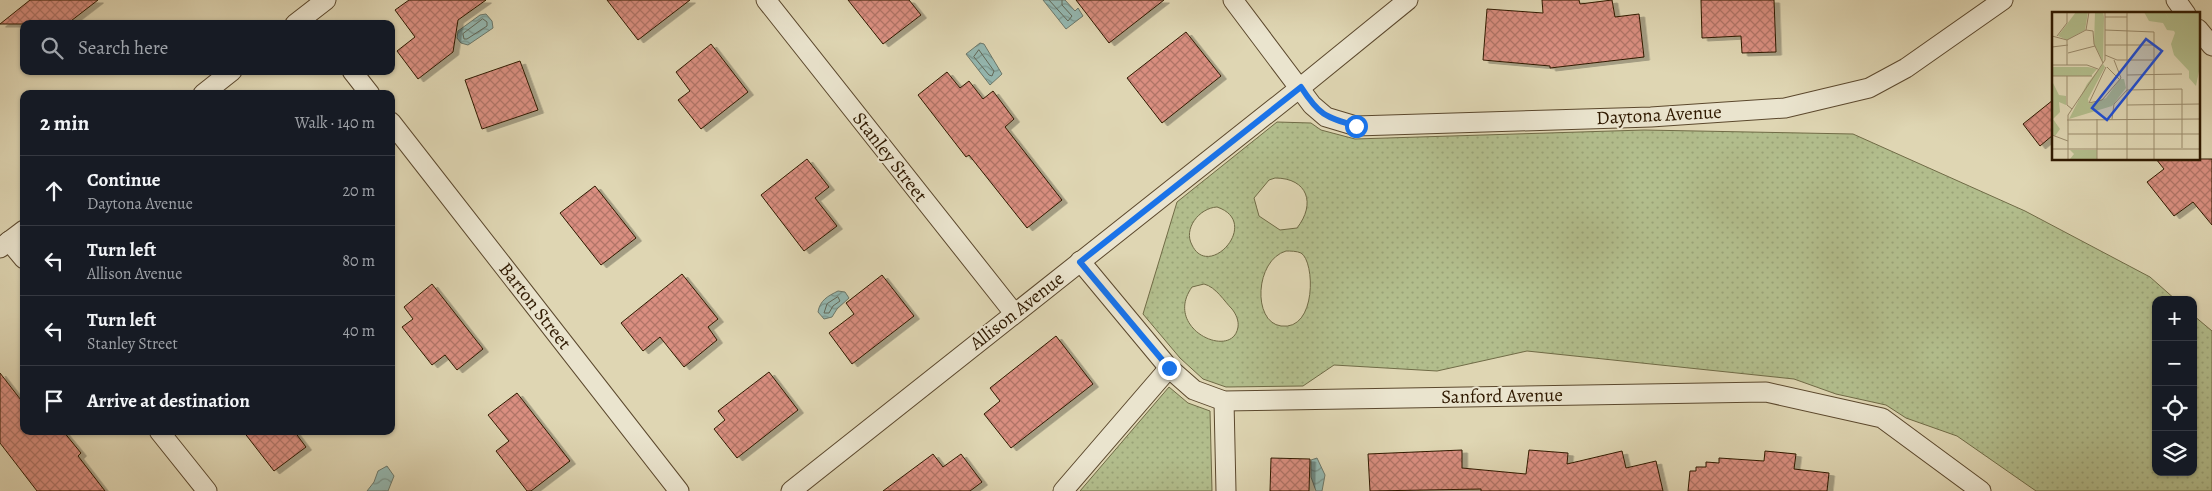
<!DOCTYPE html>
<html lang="en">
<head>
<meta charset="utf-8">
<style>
	body { margin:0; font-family:Alegreya,serif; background:#20242c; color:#f1f3f6 }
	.controls { position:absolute; right:15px; bottom:15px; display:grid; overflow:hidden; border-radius:10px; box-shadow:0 1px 4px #0004 }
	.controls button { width:45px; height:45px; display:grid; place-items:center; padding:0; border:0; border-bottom:1px solid #363941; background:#171b24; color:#f1f3f6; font:25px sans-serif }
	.stop { position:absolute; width:15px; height:15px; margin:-11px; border:4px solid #1a73e8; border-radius:50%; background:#fff }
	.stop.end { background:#1a73e8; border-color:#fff; box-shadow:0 1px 5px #0008 }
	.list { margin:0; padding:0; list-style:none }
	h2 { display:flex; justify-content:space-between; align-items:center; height:65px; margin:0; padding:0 20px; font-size:21px }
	h2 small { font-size:16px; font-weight:400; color:#9ea1a6 }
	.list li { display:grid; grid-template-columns:32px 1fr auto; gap:15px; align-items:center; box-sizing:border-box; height:70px; padding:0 20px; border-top:1px solid #363941 }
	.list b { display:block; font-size:19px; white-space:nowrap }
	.list p { margin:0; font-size:16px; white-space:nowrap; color:#9ea1a6 }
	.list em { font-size:16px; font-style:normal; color:#9ea1a6 }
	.icon { flex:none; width:28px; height:28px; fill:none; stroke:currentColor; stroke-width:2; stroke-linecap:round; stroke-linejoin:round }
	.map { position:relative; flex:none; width:2212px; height:491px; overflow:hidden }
	.search { position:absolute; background:#171b24; box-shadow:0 1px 4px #0004; left:20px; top:20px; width:375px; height:55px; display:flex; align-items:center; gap:12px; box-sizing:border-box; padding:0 18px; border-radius:10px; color:#9ea1a6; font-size:19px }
	.panel { position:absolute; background:#171b24; box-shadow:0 1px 4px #0004; left:20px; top:90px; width:375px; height:345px; border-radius:10px }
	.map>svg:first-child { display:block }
</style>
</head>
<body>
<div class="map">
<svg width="2212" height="491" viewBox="0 0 2212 491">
	<defs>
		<pattern id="grass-dots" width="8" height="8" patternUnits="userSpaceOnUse" patternTransform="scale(1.25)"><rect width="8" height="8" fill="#b2bd8c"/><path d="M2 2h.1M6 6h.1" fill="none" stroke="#99a277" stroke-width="1.8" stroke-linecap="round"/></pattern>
		<pattern id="water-waves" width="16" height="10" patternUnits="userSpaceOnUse" patternTransform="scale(1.25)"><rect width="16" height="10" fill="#94b8b1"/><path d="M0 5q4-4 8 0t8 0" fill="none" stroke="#79958e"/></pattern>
		<pattern id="building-cross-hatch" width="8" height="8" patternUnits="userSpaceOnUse" patternTransform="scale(1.25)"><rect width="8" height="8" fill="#da8f81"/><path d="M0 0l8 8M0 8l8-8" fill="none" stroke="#b17467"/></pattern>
		<filter id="shadow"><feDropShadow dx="5.5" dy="3" stdDeviation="0" flood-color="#0004"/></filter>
	</defs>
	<rect width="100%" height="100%" fill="#dfd6b3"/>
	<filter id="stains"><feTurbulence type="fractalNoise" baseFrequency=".004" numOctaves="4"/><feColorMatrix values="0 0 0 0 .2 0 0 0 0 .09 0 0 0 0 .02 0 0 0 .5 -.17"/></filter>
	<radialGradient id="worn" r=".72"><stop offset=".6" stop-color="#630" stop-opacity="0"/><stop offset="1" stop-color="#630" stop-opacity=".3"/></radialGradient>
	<g fill="url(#grass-dots)" stroke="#706b46" fill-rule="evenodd">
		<path d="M 1277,122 L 1311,123 L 1321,130 L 1355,139 L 1644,130 L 1853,134 L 2025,211 L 2150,277 L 2176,300 L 2156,300 L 2156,472 L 2193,472 L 2193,315 L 2212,331 L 2212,491 L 2036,491 L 1957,436 L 1906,418 L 1886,405 L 1836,394 L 1794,379 L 1527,351 L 1437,371 L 1334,365 L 1303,386 L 1226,387 L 1203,379 L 1180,358 L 1143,314 L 1177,202 ZM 1275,178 C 1308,178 1316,204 1297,228 L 1280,230 L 1259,216 L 1254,198 L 1269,180 ZM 1217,207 C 1262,222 1209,281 1192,245 C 1183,229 1199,208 1217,207 ZM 1286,251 C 1290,251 1297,251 1301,253 C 1315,261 1317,331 1281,326 C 1252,322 1255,260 1286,251 ZM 1204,284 C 1216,287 1224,301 1232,309 C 1236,314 1239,321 1238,327 C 1233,361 1162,329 1192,287 Z"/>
		<polygon points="1169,387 1188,403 1210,411 1212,491 1080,491"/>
	</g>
	<g fill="url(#water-waves)" stroke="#6c786a">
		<polygon points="1043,0 1065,0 1075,11 1078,8 1083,16 1066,29"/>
		<polygon points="486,14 492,21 493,28 468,45 461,43 457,38 458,31 480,15"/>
		<polygon points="980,43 984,44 1002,74 990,85 966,54"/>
		<path d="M 838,291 L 845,292 L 849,298 L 837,309 L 832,317 L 824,319 L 818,312 C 820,300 828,296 838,291 Z"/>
		<polygon points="1317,458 1325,475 1322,491 1316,491 1311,477 1311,460"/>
		<polygon points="387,466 394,476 388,491 367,491 374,482 378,471"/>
	</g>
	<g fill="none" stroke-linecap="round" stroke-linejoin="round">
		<g stroke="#626858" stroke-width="1">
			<polyline points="1049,0 1068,21 1072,16 1062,5 1062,0"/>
			<polygon points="483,19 487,22 487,26 467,39 464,39 463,34"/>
			<polygon points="979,50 994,71 992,76 989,75 974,57"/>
			<polygon points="838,297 840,301 833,306 829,313 824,313 827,304"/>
		</g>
	</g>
	<g fill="url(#building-cross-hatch)" stroke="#2f1900" filter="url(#shadow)">
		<polygon points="30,0 98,0 67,24 0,24"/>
		<polygon points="409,0 486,0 458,20 453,52 418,79 397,51 415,37 395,10"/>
		<polygon points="607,0 690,0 638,40"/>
		<polygon points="848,0 909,0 921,15 883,44"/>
		<polygon points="1076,0 1164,0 1109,43"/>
		<polygon points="1542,0 1579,0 1580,4 1612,0 1615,17 1639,14 1644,57 1550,68 1550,66 1483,60 1487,9 1543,13"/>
		<polygon points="1701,0 1774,0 1776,52 1742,53 1741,36 1702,38"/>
		<polygon points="1186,32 1221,76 1162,123 1127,78"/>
		<polygon points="711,44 748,92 701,129 678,100 690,91 676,72"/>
		<polygon points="520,61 538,110 482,129 465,80"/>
		<polygon points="947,72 960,88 969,81 983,99 993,91 1014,119 1005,127 1062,200 1027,228 969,155 966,157 918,95"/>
		<polygon points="2053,100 2053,135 2040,146 2023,124"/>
		<polygon points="807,159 829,187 815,198 837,226 804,251 761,195"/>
		<polygon points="2156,159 2212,159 2212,225 2193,202 2174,216 2147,182 2164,169"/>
		<polygon points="595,186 636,238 601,265 560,213"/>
		<polygon points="682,274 718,319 708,327 717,340 684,367 660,337 643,351 621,323"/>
		<polygon points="882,275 914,316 852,364 829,333 854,314 846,303"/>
		<polygon points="432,284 483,349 457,370 445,355 432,365 402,327 413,319 404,307"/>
		<polygon points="1056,336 1093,384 1011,448 984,414 1000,401 990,388"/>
		<polygon points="769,372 798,410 737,458 714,429 725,420 718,411"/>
		<polygon points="0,373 24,404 24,431 63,431 81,453 78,456 105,491 37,491 0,443"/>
		<polygon points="517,393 570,461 531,491 527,491 496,451 509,441 488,415"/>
		<polygon points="243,431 294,431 306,447 274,471"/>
		<polygon points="1462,450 1462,468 1526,474 1529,450 1568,453 1567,464 1622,451 1626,468 1656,461 1663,491 1481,491 1481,489 1370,491 1368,454"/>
		<polygon points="1765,451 1796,454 1794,469 1829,473 1827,491 1688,491 1690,471 1696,471 1696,467 1706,467 1706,462 1719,463 1719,458 1764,461"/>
		<polygon points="933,454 943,467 961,454 982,482 970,491 883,491"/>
		<polygon points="1271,458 1310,459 1309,491 1270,491"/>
	</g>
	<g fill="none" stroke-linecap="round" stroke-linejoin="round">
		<g stroke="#5b482d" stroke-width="21">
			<g id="street">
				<polyline points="766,0 1014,313"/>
				<polyline points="1233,0 1312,105 1326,117 1356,126 1651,117 1785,108 1869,88 1906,68 2003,0"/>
				<polyline points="2176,0 2186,14"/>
				<polyline points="295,24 326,0"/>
				<polyline points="2198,29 2212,46"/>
				<polyline points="352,71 370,94"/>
				<polyline points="203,94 232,71"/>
				<polyline points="391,122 679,491"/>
				<polyline points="9,241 24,259"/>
				<polyline points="0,248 24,230"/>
				<polyline points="1080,261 1169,368 1194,390 1224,401 1766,392 1882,418 1981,491"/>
				<polyline points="1224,401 1226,491"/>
				<polyline points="159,431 207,491"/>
				<polyline points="791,491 1301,87 1408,0"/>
				<polyline points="1063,491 1169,368"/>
			</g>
		</g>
		<use href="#street" stroke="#eae4ce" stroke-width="19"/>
	</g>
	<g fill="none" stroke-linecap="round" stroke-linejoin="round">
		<path stroke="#1a73e8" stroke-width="6" d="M 1169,368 L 1080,262 L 1301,87 C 1319,115 1325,117 1356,126"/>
	</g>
	<g text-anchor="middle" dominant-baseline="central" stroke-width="4" stroke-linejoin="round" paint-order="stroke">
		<g font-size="19" fill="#2f1900" stroke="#eae4ce">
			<text transform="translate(1659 115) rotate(-3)">Daytona Avenue</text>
			<text transform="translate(890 157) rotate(52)">Stanley Street</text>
			<text transform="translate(535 306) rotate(52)">Barton Street</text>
			<text transform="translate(1017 311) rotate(-38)">Allison Avenue</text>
			<text transform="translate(1502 396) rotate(-1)">Sanford Avenue</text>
		</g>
	</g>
	<g transform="translate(2052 12)">
		<rect width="148" height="148" fill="#dfd6b3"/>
		<path d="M 24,0 L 36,0 L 33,18 L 15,28 L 6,24 ZM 43,0 L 51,0 L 52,5 L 51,50 L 42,32 ZM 51,52 L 53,55 L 36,87 L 37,92 L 54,86 L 68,67 L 72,67 L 74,76 L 60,94 L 17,107 L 35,72 ZM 0,55 L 36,55 L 45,57 L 39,64 L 0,64 Z" fill="#b2bd8c"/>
		<path d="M 92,0 L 113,0 L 123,19 L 115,18 L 111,11 L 97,9 ZM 0,69 L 7,83 L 14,84 L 14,93 L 7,90 L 8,100 L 1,107 L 8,117 L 3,124 L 0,123 ZM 18,138 L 45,138 L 45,147 L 18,147 L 22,142 Z" fill="#b2bd8c"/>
		<path d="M 113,0 L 147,0 L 147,59 L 144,74 L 137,66 L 137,59 L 122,43 L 119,32 L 123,21 Z" fill="#b2bd8c"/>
		<path fill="none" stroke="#998a6b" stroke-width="1" d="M 53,5 L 75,5M 34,18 L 41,19 L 42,32 L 51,51M 34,18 L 37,0M 53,18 L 102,20 L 102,147M 0,24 L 15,28 L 34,18M 5,24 L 15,11 L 15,0M 15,28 L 15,53M 53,33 L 102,33M 0,35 L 16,33M 16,41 L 43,34M 53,43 L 65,48 L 102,48M 62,48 L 69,66M 0,53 L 35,53 L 46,57M 54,55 L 37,91 L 50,88 L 69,66M 55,55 L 67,67M 75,63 L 130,62M 0,64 L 40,64M 15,64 L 15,93 L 20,97M 75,78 L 130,77 L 130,136M 75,93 L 148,92M 45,107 L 45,147M 60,107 L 62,92 L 75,78M 15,108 L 148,107M 16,122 L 148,122M 0,123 L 16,129M 0,137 L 148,137M 16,147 L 16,103 L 53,48 L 53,0M 75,147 L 75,0"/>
		<path fill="#1d4ed8" fill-opacity="0.15" stroke="#1d4ed8" stroke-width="2.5" d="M 94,27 L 110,39 L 55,108 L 40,96 Z"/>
		<rect width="148" height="148" fill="none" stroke="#2f1900" stroke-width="2.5"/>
	</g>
	<rect width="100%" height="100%" filter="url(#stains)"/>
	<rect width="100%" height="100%" fill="url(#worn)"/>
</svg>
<div class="controls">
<button>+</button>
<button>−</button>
<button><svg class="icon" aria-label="locate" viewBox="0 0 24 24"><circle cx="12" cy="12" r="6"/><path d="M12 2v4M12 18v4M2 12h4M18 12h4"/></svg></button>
<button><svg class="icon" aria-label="layers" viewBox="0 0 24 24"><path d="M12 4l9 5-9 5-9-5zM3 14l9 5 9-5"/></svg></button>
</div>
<div class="stop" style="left:1356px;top:126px"></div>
<div class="stop end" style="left:1169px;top:368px"></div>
<div class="search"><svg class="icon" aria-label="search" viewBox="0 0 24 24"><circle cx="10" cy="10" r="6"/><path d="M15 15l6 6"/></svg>Search here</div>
<section class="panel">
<h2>2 min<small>Walk · 140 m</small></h2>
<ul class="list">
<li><svg class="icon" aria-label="ahead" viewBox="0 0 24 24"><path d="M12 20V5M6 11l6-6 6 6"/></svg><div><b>Continue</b><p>Daytona Avenue</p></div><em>20 m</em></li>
<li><svg class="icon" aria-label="left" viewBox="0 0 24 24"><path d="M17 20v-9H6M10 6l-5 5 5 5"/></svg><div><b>Turn left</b><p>Allison Avenue</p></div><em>80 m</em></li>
<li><svg class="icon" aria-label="left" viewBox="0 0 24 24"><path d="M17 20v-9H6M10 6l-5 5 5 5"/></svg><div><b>Turn left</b><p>Stanley Street</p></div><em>40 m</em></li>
<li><svg class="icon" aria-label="arrive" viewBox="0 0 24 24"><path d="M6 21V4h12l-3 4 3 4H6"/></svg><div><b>Arrive at destination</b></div></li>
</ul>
</section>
</div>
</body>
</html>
